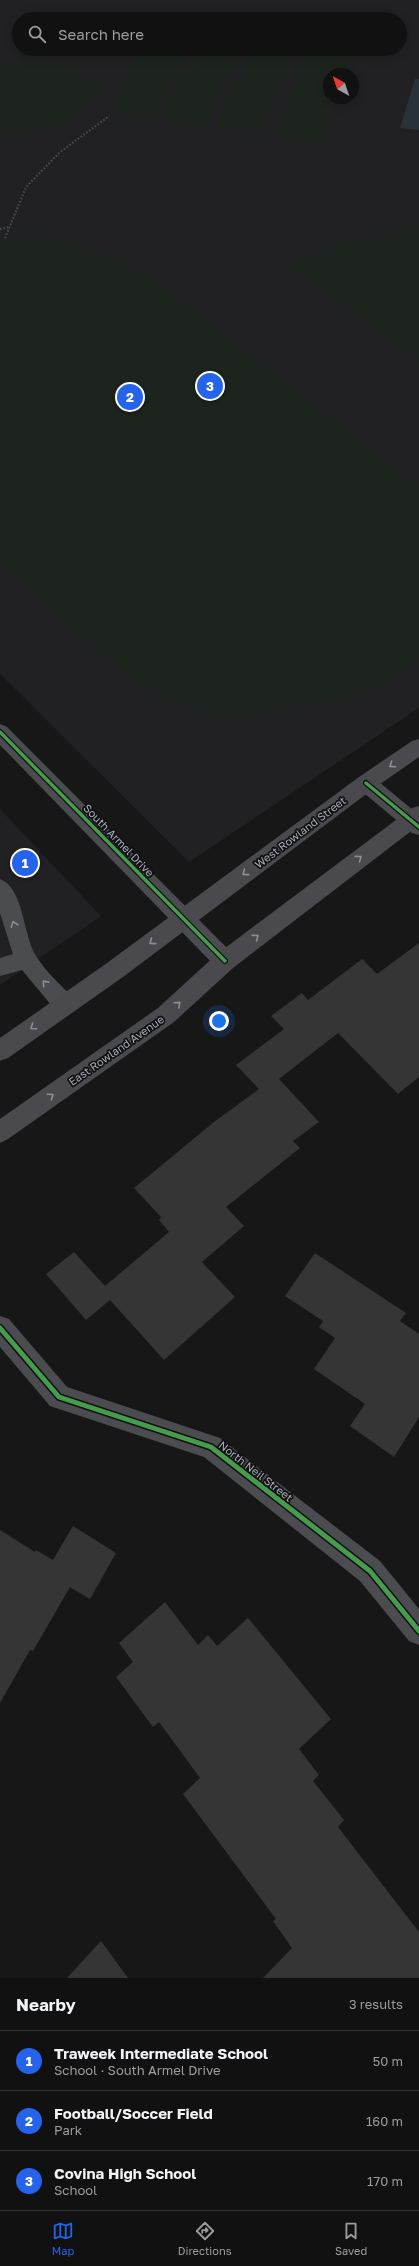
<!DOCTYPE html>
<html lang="en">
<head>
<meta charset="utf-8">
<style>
	body { margin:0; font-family:"Golos Text",sans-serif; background:#1a1a1a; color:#f1f3f6 }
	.compass { position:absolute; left:323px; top:68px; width:36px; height:36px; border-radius:50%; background:#111; box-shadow:0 2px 10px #0003; rotate:320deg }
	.you { position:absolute; left:219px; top:1021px; width:14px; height:14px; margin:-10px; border:3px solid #fff; border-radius:50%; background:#1a73e8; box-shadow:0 0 0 6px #1a73e833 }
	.badge { display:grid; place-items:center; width:26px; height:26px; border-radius:50%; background:#2563eb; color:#fff; font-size:13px; font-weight:700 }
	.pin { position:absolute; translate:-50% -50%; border:2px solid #fff; box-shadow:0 1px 4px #0006 }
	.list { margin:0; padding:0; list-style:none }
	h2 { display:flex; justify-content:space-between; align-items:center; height:52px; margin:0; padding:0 16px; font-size:17px }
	h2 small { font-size:13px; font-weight:400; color:#9c9d9f }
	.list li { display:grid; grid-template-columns:26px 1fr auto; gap:12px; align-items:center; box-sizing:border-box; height:60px; padding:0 16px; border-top:1px solid #303131 }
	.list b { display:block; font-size:15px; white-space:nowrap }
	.list p { margin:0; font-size:13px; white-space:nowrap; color:#9c9d9f }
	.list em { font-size:13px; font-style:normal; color:#9c9d9f }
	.icon { flex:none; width:22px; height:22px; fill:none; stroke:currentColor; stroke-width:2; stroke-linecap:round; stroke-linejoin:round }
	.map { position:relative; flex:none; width:419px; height:1978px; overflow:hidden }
	.search { position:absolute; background:#111; box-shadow:0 2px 10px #0003; left:12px; right:12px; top:12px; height:44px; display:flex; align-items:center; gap:10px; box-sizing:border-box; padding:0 14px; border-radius:22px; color:#9c9d9f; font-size:15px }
	.sheet { height:232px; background:#111 }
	nav { display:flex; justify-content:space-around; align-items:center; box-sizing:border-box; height:56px; border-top:1px solid #303131; background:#111; font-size:11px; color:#9c9d9f }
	nav a { display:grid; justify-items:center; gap:2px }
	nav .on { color:#2563eb }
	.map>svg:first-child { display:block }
</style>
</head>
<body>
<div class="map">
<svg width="419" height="1978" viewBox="0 0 419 1978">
	<rect width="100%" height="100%" fill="#171717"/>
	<g fill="#212123" fill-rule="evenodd">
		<path d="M 0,0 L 419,0 L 419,708 L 189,862 L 0,674 ZM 19,19 L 400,19 L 400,49 L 19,49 ZM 329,74 L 353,74 L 353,98 L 329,98 Z"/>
		<polygon points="0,809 101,916 0,985"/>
	</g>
	<g fill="#1d241e">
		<polygon points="141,49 187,49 180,69 135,65"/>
		<polygon points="195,49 241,49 232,75 188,70"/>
		<polygon points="249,49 294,49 284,83 239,79"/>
		<polygon points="306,49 352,49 345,74 329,74 329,90 296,86"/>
		<polygon points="41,59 107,86 60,125 37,131 0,132 0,65"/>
		<polygon points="131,65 175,70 158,119 112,114"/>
		<polygon points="180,71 225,75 208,125 163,120"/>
		<polygon points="233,79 278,84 263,133 216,128"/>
		<polygon points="291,87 329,91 329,98 335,98 323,142 276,137"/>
		<polygon points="419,229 419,361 288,265 343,243"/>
		<polygon points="43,237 105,254 155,281 419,488 419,661 371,690 278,711 205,713 142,690 0,561 0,238"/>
	</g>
	<polygon fill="#2a3239" points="415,79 419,79 419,130 400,128"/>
	<g fill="#353536">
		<polygon points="419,943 419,1077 398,1094 338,1033 279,1079 319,1122 293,1141 300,1148 226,1207 244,1226 202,1262 235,1297 164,1360 110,1300 86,1320 46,1274 74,1252 105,1286 169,1232 159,1220 161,1217 134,1188 214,1122 259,1089 236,1065 284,1029 271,1016 302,993 308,1000 362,959 377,974"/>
		<polygon points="315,1253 406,1313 400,1321 419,1334 419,1417 394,1457 350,1426 365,1404 314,1369 335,1338 319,1327 323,1321 285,1296"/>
		<polygon points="73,1526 116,1553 90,1599 70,1587 33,1651 30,1650 0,1703 0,1530 35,1552 36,1550 53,1560"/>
		<polygon points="165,1602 198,1645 208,1635 217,1646 248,1618 331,1719 299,1749 319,1775 313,1781 344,1820 338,1827 419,1932 419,1978 263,1978 292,1948 273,1921 276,1919 183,1794 200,1778 159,1722 153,1727 116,1677 133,1662 119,1643"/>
		<polygon points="101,1941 128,1978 67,1978"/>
	</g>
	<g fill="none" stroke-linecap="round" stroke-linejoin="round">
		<g stroke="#4d4e52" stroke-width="2" stroke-dasharray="1.5 2" stroke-linecap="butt">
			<polyline points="0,229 9,227"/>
			<polyline points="5,238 26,187 60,152 108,117"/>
		</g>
		<path fill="#4b4c50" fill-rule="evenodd" d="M 0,879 C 24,888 23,936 36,956 C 45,971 61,985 73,998 L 76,1005 L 73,1012 L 65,1015 L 57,1012 L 22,970 L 0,976 L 0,958 L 13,954 L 0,913 Z"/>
		<g fill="#4b4c50" fill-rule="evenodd">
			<polygon points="0,724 7,727 233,954 236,961 233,968 225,970 217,968 0,745"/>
			<polygon points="366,775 373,777 419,815 419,835 412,833 359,789 356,783 359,777"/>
			<polygon points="0,1316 9,1319 67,1387 220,1438 380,1561 419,1609 419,1645 409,1641 360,1581 204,1457 50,1406 0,1347"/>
		</g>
		<g fill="#4a4a4e" fill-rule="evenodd">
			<polygon points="419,739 419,757 373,789 123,977 8,1058 0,1061 0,1038 107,963 359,777 412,741"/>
			<polygon points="419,806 419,825 233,968 174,1022 8,1139 0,1143 0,1119 158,1008 217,954 412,808"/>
		</g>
		<g stroke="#111113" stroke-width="6">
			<g id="cycleway-far1">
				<polyline points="0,732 225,961"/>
				<polyline points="366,783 419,827"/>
			</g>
		</g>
		<g stroke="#111113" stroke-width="8">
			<polyline id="cycleway" points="0,1328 59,1397 211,1447 370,1571 419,1631"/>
		</g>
		<use href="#cycleway-far1" stroke="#469c4c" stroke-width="3.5"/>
		<use href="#cycleway" stroke="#469c4c" stroke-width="5"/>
	</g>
	<defs><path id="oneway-chevron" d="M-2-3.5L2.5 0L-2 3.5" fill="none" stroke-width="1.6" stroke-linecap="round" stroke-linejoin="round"/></defs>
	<g stroke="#8c8f98">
		<use href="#oneway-chevron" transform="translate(392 765) rotate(146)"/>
		<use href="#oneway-chevron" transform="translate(359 858) rotate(-37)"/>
		<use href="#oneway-chevron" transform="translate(245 873) rotate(143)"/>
		<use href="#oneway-chevron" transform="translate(256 937) rotate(-37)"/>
		<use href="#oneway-chevron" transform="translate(152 942) rotate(143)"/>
		<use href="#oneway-chevron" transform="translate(178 1004) rotate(-42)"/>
		<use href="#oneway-chevron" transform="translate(33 1027) rotate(145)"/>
		<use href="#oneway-chevron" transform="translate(51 1096) rotate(-35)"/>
	</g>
	<g stroke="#8c9099">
		<use href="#oneway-chevron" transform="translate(14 924) rotate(-108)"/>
		<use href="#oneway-chevron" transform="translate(45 983) rotate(-131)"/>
	</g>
	<g text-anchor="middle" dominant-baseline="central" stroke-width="3.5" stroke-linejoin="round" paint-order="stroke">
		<g font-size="11" fill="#a8adb8" stroke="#111113">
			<text transform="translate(300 832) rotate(-37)">West Rowland Street</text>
			<text transform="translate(119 840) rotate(46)">South Armel Drive</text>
			<text transform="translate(116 1050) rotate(-35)">East Rowland Avenue</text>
			<text transform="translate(256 1471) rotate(38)">North Neil Street</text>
		</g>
	</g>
</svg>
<svg class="compass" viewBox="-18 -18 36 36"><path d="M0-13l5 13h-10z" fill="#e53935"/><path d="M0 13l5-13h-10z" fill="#9c9d9f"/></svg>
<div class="you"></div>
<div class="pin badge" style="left:25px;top:863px">1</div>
<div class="pin badge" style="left:130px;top:397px">2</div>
<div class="pin badge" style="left:210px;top:386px">3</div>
<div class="search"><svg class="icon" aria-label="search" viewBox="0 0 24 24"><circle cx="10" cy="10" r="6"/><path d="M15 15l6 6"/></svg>Search here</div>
</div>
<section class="sheet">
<h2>Nearby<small>3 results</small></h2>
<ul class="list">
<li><span class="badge">1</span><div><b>Traweek Intermediate School</b><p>School · South Armel Drive</p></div><em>50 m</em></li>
<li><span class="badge">2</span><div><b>Football/Soccer Field</b><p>Park</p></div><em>160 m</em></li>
<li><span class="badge">3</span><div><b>Covina High School</b><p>School</p></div><em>170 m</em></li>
</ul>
</section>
<nav>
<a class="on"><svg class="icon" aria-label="map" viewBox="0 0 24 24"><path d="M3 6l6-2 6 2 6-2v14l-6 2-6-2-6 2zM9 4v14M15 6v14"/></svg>Map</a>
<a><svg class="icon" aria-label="directions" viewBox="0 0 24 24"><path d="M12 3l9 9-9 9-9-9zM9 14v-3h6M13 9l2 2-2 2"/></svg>Directions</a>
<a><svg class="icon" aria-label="saved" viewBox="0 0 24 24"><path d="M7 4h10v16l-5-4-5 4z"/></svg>Saved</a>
</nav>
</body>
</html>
